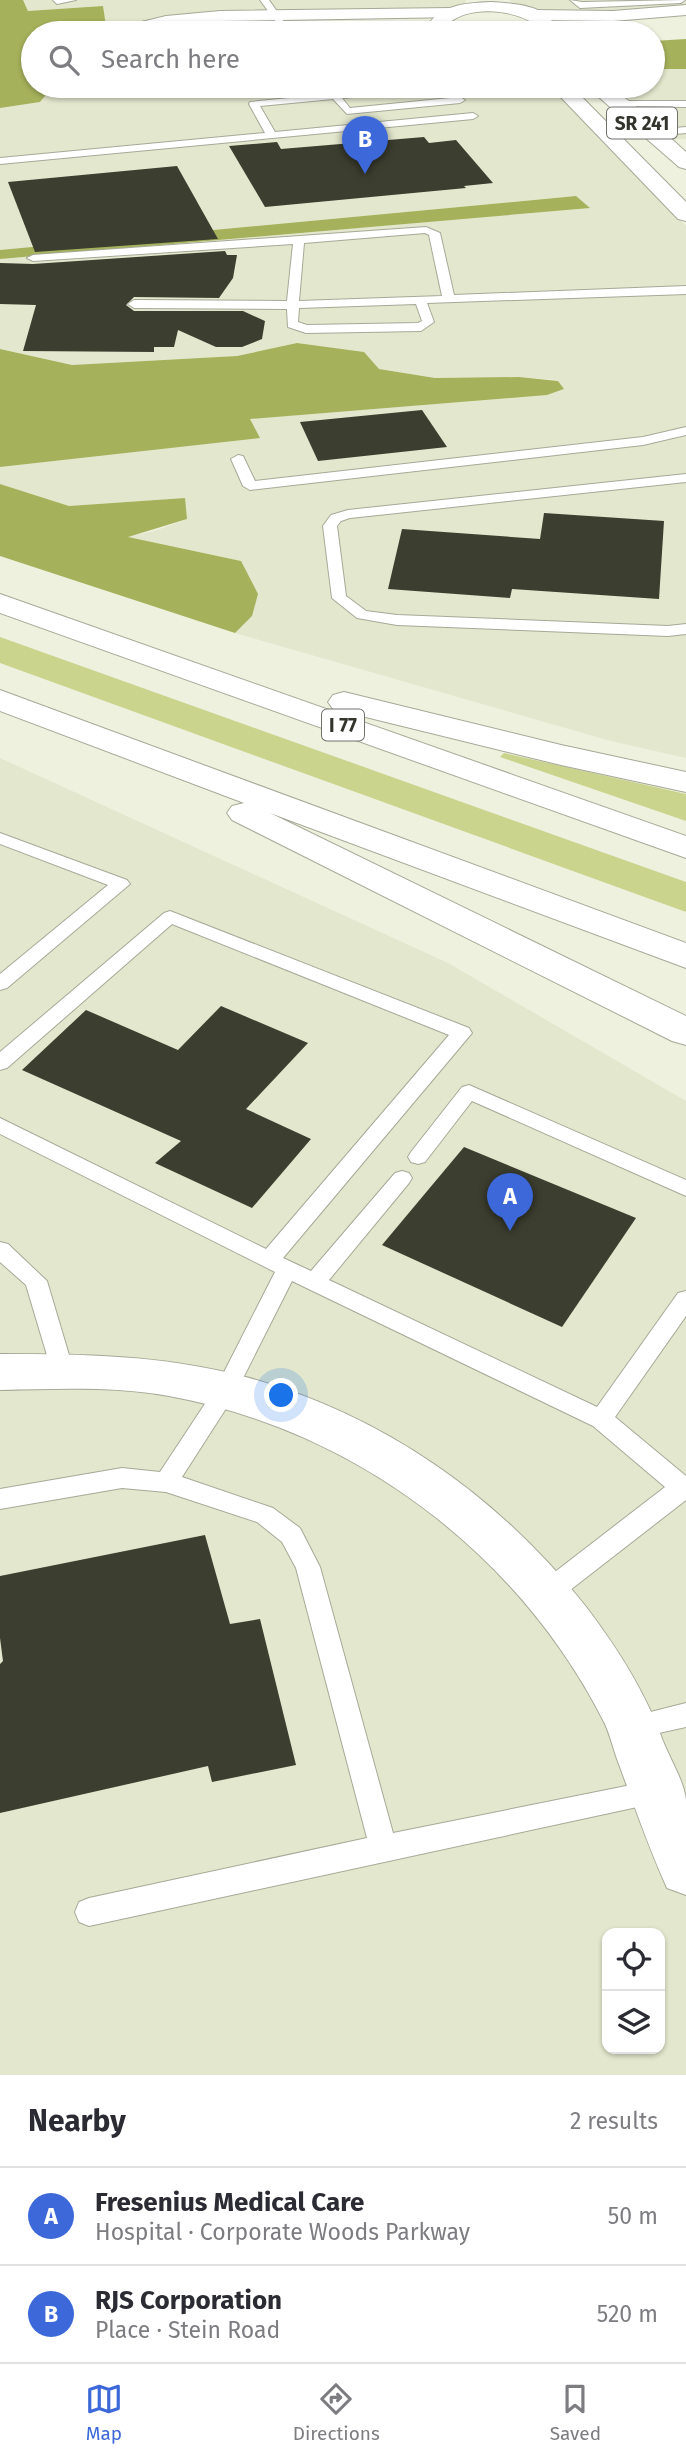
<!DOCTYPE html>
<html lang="en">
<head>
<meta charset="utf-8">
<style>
	body { margin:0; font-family:"Fira Sans",sans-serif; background:#f7f7f7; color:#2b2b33 }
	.controls { position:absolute; right:21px; bottom:21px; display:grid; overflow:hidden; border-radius:14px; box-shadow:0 2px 5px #0004 }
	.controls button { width:63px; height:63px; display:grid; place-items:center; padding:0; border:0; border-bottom:2px solid #e1e1e2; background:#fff; color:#2b2b33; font:35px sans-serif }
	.you { position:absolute; left:282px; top:1396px; width:24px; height:24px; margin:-18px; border:5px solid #fff; border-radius:50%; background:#1a73e8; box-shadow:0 0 0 10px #1a73e833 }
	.badge { display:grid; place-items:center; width:46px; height:46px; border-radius:50%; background:#3c68d9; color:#fff; font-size:23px; font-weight:700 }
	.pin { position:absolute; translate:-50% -58px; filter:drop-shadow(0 2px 4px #0008) }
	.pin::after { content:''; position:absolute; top:37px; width:24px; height:21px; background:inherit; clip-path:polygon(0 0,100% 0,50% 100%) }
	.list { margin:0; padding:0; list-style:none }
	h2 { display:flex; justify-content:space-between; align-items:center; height:91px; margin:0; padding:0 28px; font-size:30px }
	h2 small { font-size:23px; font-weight:400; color:#7c7c81 }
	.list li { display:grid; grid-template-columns:46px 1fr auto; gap:21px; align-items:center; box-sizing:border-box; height:98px; padding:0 28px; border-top:2px solid #e1e1e2 }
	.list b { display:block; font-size:26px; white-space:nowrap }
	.list p { margin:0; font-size:23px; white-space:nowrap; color:#7c7c81 }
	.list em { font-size:23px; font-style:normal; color:#7c7c81 }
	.icon { flex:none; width:38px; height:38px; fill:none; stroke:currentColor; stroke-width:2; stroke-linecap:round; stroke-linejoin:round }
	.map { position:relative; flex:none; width:686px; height:2075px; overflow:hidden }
	.search { position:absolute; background:#fff; box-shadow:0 2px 5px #0004; left:21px; right:21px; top:21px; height:77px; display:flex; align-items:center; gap:18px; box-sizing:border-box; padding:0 24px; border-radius:38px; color:#7c7c81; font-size:26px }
	.sheet { height:287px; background:#fff }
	nav { display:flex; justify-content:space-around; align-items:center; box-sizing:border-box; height:98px; border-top:2px solid #e1e1e2; background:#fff; font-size:19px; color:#7c7c81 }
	nav a { display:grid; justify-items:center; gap:4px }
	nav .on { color:#3c68d9 }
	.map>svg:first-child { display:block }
</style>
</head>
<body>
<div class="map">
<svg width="686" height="2075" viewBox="0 0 686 2075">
	<rect width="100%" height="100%" fill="#eef1de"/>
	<g fill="#e3e7cd" fill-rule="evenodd">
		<polygon points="23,0 466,0 463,10 274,15 139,28 105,27 103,6 28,11"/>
		<polygon points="509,0 686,0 686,10 526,12"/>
		<polygon points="653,69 686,69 686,139 662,140 626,108 596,86 653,86"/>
		<polygon points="402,86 549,86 686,226 686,758 611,741 235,633 252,616 241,561 125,537 151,532 186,520 184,498 69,506 0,484 0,467 259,438 249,419 547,395 563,390 558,380 519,377 435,378 379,369 363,352 297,343 237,356 72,365 0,349 0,259 588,208 576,196 0,250 0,108 40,102 51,89 90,87 128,98 236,97"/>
		<path d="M 0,758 L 448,963 L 686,1101 L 686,2075 L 0,2075 ZM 607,1933 L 660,1933 L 660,2049 L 607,2049 Z"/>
	</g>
	<g fill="#cad48d">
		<polygon points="0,637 686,882 686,912 0,663"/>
		<polygon points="504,753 686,794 686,821 500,757"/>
	</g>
	<g fill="#a6b15b">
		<polygon points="0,0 23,0 28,11 103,6 107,33 33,33 33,86 303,86 307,91 236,97 128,98 90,87 51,89 40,102 0,108"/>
		<polygon points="686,39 686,69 653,69 653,41"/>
		<polygon points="576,196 590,208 0,259 0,250"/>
		<polygon points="297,343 364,352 379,369 435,378 519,377 558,381 564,389 547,395 250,419 260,438 0,467 0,349 72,365 237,356"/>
		<polygon points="0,484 69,506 185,498 187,519 128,537 241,561 258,594 252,616 235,633 0,556"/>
	</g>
	<g fill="#3c3e2f">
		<polygon points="424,137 429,143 456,140 493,183 464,186 466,188 265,207 229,146 277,142 281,149"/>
		<polygon points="177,166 218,239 35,252 8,182"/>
		<polygon points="225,251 227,255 237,255 233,278 219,298 134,297 126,305 134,311 243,311 265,321 262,339 242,347 216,347 178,330 174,347 154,347 154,352 23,351 36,305 0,304 0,263 33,264"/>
		<polygon points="422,410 447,447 318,461 300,422"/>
		<polygon points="544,513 664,521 659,599 512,589 510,598 388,589 402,529 540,539"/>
		<polygon points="221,1006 308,1043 246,1109 311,1139 252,1208 155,1163 181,1141 22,1070 86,1010 178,1050"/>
		<polygon points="464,1147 636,1218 562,1327 382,1245"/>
		<polygon points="205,1535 230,1624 260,1619 296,1765 212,1782 208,1766 0,1813 0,1664 3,1661 0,1638 0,1576"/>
	</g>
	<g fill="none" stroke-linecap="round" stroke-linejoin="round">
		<g stroke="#a6a997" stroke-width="2">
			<g id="lane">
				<polygon points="53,0 76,0 57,4"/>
				<polygon points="260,0 269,0 292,33 284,33"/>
				<polygon points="570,0 582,2 685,0 681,3 580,8"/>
				<polygon points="325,86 333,86 338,93 410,86 442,86 437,89 342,98 350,108 460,97 465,100 460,103 347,114 333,99 260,106 275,132 473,113 478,116 473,119 0,164 0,158 265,133 249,104 250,102 329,94"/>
				<polygon points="622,101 686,101 686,107 618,106 618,102"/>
				<polygon points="686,127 686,133 653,136 648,133 653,130"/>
				<path d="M 426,227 L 440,233 L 454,295 L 686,286 L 686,294 L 427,303 L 434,322 L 421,331 L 306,333 L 288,327 L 287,309 L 134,308 L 128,304 L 134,300 L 287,301 L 293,244 L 33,261 L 27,258 L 33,255 ZM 425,233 L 429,235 L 442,296 L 299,301 L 304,243 ZM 416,304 L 422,321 L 418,323 L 307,325 L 298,322 L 299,308 Z"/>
				<polygon points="686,427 686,435 643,445 250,490 243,486 231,459 238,455 243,456 255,481 643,437"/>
				<polygon points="686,474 686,482 350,518 341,521 337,526 346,596 366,611 397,615 668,626 686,624 686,634 668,636 397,625 357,618 332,598 323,526 331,515 348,510"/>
				<polygon points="0,833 127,880 130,884 7,988 0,990 0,974 108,885 0,844"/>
				<polygon points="170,911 469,1028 472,1033 283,1258 311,1271 395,1173 402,1171 409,1173 412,1178 409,1183 329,1280 597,1407 678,1293 686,1291 686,1316 615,1417 686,1476 686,1500 556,1601 547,1604 538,1601 535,1593 538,1585 665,1487 593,1426 292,1281 234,1396 182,1477 273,1508 300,1528 320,1567 393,1833 656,1780 665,1783 669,1792 665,1801 89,1926 79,1922 75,1912 79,1902 89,1898 367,1838 296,1568 282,1542 257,1522 166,1492 122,1488 0,1509 0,1489 122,1468 160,1472 218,1384 275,1272 0,1134 0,1118 266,1249 449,1035 172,924 7,1068 0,1070 0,1052 164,913"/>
				<polygon points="469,1085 686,1180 686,1196 472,1101 425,1162 418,1164 411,1162 408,1157 411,1152 462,1087"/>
				<polygon points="0,1242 8,1244 47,1281 74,1372 71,1378 63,1381 55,1378 52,1372 26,1285 0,1262"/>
				<polygon points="686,1703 686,1727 632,1739 623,1735 619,1727 623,1719"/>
			</g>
		</g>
		<g stroke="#a6a997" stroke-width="2">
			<g id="street">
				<polygon points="686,5 686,15 613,21 534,20 525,15 534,10 613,11"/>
				<polygon points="450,8 459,13 456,17 220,21 166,26 140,33 133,32 130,28 133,24 166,16 220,11"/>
				<path d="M 0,1354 C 83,1354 161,1355 242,1376 C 381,1413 499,1496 587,1608 C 618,1649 646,1693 663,1741 C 670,1759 684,1781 686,1800 C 686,1831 686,1864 686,1895 L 667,1888 C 648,1846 633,1802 617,1759 C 613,1748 610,1735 605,1724 C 520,1554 355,1430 169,1396 C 114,1386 56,1389 0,1390 Z"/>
			</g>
		</g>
		<g stroke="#a6a997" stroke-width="2">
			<g id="primary">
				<path d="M 491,2 C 508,3 552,5 554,28 L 550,33 L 530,33 L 536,25 C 514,9 469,5 448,24 L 457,33 L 436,33 L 429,23 C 444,4 468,3 491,2 Z"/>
				<polygon points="550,86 571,86 686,202 686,221 678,219"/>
				<polygon points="586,86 608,86 633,104 686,152 686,169 679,167"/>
			</g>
		</g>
		<g stroke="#a6a997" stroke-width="2">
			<g id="highway">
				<polygon points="0,594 686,836 686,858 0,613"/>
				<polygon points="0,690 686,943 686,968 270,813 686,1016 686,1045 672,1041 232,820 227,813 232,806 244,803 0,711"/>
				<polygon points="344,692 561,745 686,772 686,792 561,765 333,709 328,702 333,695"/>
			</g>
		</g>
		<use href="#lane" fill="#fff" fill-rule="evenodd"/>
		<use href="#street" fill="#fff" fill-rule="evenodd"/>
		<use href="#primary" fill="#fff" fill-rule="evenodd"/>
		<use href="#highway" fill="#fff" fill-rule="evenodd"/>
	</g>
	<g text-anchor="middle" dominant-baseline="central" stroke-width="7" stroke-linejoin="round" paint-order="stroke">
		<g fill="#fff" stroke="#70726c" stroke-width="2">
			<rect x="607" y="107.5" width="70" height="31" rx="5"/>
			<rect x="322" y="709.5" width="42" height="31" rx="5"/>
		</g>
		<g font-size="19" font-weight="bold" fill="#33352d">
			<text x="642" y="123">SR 241</text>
			<text x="343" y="725">I 77</text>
		</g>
	</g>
</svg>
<div class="controls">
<button><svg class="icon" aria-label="locate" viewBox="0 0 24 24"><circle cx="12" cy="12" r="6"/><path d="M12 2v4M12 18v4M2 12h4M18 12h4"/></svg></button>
<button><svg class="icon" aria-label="layers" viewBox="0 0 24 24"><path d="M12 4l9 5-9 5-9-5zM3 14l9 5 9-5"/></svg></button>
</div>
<div class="you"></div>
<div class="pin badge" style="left:510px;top:1231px">A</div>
<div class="pin badge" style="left:365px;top:174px">B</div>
<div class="search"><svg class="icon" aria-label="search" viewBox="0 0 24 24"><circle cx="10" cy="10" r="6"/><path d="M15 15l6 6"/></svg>Search here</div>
</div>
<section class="sheet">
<h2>Nearby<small>2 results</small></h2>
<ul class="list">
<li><span class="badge">A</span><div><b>Fresenius Medical Care</b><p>Hospital · Corporate Woods Parkway</p></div><em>50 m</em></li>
<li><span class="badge">B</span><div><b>RJS Corporation</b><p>Place · Stein Road</p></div><em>520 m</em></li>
</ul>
</section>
<nav>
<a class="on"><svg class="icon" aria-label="map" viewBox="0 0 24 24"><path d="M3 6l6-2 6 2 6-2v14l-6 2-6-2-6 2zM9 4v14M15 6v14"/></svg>Map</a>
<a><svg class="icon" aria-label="directions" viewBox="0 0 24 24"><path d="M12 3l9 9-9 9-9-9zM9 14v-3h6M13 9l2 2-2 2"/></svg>Directions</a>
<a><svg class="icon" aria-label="saved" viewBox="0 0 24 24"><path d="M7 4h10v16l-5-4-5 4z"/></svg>Saved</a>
</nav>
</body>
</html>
